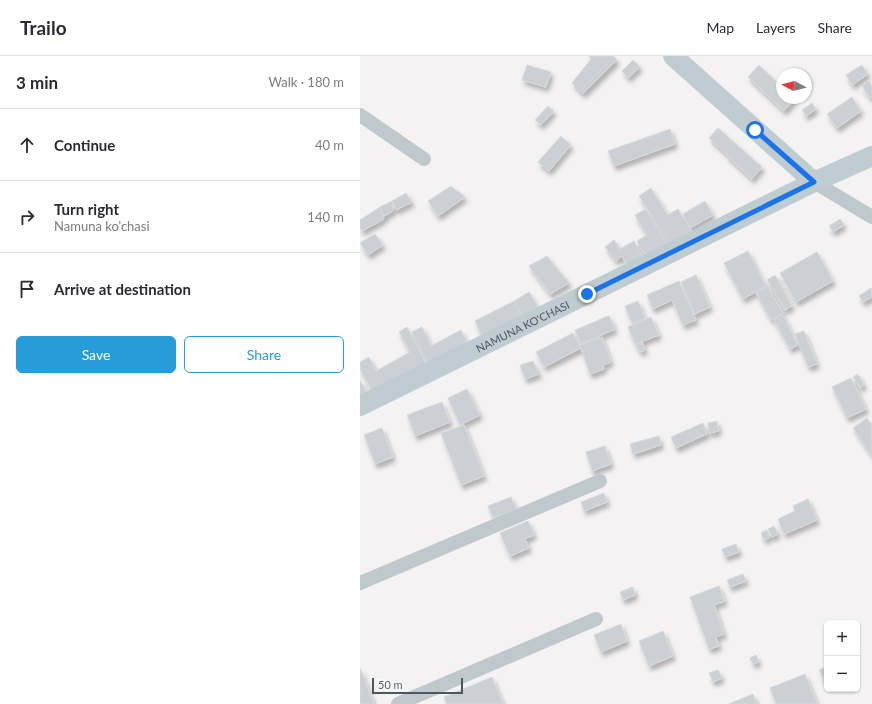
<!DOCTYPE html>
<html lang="en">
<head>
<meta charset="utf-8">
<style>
	body { margin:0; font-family:Lato,sans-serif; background:#f2f2f3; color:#2b2b33 }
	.controls { position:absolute; right:12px; bottom:12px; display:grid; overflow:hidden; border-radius:6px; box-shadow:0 1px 3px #0004 }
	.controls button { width:36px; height:36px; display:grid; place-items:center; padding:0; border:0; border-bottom:1px solid #e1e1e2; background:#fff; color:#2b2b33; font:20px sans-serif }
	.compass { position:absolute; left:416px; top:12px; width:36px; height:36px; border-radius:50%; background:#fff; box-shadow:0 1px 3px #0004; rotate:277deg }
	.scale { position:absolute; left:12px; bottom:10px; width:91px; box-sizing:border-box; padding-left:4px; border:2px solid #4b595e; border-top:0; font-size:11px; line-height:14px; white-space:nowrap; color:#4b595e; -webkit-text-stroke:3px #fff; paint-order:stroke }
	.stop { position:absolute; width:12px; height:12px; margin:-9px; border:3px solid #1a73e8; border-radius:50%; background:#fff }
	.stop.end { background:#1a73e8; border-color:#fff; box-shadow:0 1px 4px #0008 }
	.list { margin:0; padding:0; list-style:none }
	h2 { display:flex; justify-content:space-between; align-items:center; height:52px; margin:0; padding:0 16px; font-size:17px }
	h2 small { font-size:13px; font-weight:400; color:#7c7c81 }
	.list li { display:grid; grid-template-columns:26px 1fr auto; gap:12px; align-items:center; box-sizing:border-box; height:72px; padding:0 16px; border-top:1px solid #e1e1e2 }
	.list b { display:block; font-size:15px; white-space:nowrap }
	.list p { margin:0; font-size:13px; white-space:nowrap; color:#7c7c81 }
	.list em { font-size:13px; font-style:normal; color:#7c7c81 }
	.actions { display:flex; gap:8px; padding:12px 16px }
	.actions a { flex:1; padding:9px 0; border:1px solid #269cda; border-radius:6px; text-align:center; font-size:14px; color:#269cda }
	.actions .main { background:#269cda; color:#fff }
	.icon { flex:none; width:22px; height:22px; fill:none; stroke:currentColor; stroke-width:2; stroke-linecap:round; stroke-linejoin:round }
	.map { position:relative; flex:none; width:512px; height:648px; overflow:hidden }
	header { display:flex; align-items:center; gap:24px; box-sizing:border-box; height:56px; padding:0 20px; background:#fff; border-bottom:1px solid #e1e1e2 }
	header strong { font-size:19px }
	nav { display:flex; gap:22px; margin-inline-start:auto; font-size:14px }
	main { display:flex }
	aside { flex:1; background:#fff }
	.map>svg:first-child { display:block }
</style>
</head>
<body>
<header>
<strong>Trailo</strong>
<nav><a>Map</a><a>Layers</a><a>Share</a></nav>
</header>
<main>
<aside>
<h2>3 min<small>Walk · 180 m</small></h2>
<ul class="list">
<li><svg class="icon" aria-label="ahead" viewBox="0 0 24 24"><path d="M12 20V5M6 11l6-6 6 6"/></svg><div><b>Continue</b></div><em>40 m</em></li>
<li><svg class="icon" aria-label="right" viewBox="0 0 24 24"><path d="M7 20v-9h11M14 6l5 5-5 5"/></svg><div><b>Turn right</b><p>Namuna ko'chasi</p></div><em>140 m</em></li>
<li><svg class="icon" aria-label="arrive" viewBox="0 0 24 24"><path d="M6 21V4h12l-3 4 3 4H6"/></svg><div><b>Arrive at destination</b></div></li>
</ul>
<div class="actions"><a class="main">Save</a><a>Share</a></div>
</aside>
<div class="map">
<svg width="512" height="648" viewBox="0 0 512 648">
	<defs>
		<filter id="shadow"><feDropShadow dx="2.5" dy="4.5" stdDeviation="2" flood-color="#0004"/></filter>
	</defs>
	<rect width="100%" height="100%" fill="#f4f2f2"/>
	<g fill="#ccd0d4" stroke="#d6dadd" filter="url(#shadow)">
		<polygon points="229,0 253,0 257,4 223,38 212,27 231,3"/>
		<polygon points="273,4 280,11 268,22 262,15"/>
		<polygon points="167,9 191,16 186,31 162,24"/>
		<polygon points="399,9 422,31 422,42 434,42 435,43 424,55 388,21"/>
		<polygon points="502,9 508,18 492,29 486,19"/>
		<polygon points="509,25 512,30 512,41 510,42 502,30"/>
		<polygon points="492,41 501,55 477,72 467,58"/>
		<polygon points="452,47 456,53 446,60 442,54"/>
		<polygon points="188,50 194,55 181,69 175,64"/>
		<polygon points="358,72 402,111 392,123 367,100 368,99 349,82"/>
		<polygon points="310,73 315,88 254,110 248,95"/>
		<polygon points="201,80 211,89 189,115 178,106"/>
		<polygon points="91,130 105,141 78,160 68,145"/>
		<polygon points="291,132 308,159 318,153 332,175 310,189 279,140"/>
		<polygon points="46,137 52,146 36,154 32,145"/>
		<polygon points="32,145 33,155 23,161 20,151"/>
		<polygon points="345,145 353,159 330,172 323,158"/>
		<polygon points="20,151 24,163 2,175 0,172 0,164"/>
		<polygon points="286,153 307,189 286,201 277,185 287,179 275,159"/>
		<polygon points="480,163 484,169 473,176 469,170"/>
		<polygon points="15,178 23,189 8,199 0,187"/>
		<polygon points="254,184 260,193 274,185 283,202 267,210 262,200 256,205 245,191"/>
		<polygon points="388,195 406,230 383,243 364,207"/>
		<polygon points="457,196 473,225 436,246 420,217"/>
		<polygon points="187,200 209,227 190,238 169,210"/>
		<polygon points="336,219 350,251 335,258 321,226"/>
		<polygon points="415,219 432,250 425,254 407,224"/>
		<polygon points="319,225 336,264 323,269 312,244 293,253 287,239"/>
		<polygon points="408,231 423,257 411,264 396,237"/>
		<polygon points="511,232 512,241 503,246 499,240"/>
		<polygon points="169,236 178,251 162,260 154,245"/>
		<polygon points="154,245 162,260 122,281 115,265"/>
		<polygon points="278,245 285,262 272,267 265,250"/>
		<polygon points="423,259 438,289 430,293 414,264"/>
		<polygon points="247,260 247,276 221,289 215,276"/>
		<polygon points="249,260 255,273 221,288 215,274"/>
		<polygon points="291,261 299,279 275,288 268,271"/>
		<polygon points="47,271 66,308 13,337 0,313 0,306 9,301 16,315 50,296 39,276"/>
		<polygon points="62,271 71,290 101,274 107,287 68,308 52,276"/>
		<polygon points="444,275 457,308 448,311 435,278"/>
		<polygon points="213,277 221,292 184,311 176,296"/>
		<polygon points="242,281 251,306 243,309 244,313 230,318 220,289"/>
		<polygon points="282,286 285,294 280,296 276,289"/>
		<polygon points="173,305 179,318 165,323 160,309"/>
		<polygon points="498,318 504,329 500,332 493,321"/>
		<polygon points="491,322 506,353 487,362 472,331"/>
		<polygon points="0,324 6,336 0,340"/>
		<polygon points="107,333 120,359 100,369 88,342"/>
		<polygon points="82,346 90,366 55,380 47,359"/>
		<polygon points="507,362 512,370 512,400 493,372"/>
		<polygon points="357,365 359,375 349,377 348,367"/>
		<polygon points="343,367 347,378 316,392 311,381"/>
		<polygon points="104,369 124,420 101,429 81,377"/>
		<polygon points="22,372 33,401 15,408 4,379"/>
		<polygon points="299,380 301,389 273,398 270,388"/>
		<polygon points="245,390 251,408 232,415 226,396"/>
		<polygon points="244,437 247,446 224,455 221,446"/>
		<polygon points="151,441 156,453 133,462 128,450"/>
		<polygon points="448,443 457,464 424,478 418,463 435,455 433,450"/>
		<polygon points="168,465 174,479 165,483 169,492 150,500 140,477"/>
		<polygon points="414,470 418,478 412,481 408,473"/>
		<polygon points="407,474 410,481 404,484 401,477"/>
		<polygon points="376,488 379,496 365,501 362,493"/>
		<polygon points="383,518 386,525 370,531 367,524"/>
		<polygon points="359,530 365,545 354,549 364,578 356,581 359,590 349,593 330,541"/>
		<polygon points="273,531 275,539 263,544 260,536"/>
		<polygon points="261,568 267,585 241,596 234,579"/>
		<polygon points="303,575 313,600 289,610 279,585"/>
		<polygon points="396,599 399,606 393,608 390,602"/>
		<polygon points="466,611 467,623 464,624 459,614"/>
		<polygon points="0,612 14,648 0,648"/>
		<polygon points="358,614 362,622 353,626 349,617"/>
		<polygon points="445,618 457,648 416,648 410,632"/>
		<polygon points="132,621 143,648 87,648 84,641"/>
		<polygon points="393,638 396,648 369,648"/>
	</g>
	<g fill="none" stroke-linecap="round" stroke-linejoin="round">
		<g stroke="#bfc9cd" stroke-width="14">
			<polyline points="0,59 64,103"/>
			<polyline points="454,126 512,161"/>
			<polyline points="0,527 240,425"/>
			<polyline points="38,648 236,563"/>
		</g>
		<g stroke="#bfccd2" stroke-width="20">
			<polyline points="313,0 454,126"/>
			<path id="s1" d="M 0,350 L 454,126 L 512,100"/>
		</g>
	</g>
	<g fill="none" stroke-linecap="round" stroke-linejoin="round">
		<polyline stroke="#1a73e8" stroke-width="5" points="227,238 454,126 395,74"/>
	</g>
	<g text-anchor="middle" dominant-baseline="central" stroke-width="3.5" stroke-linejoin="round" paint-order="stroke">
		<g font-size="11" fill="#4b595e" stroke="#fff">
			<text stroke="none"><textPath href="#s1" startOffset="181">NAMUNA KO'CHASI</textPath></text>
		</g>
	</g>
</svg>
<div class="controls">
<button>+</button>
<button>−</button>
</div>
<svg class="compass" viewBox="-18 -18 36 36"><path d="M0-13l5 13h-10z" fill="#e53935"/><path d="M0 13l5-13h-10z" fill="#7c7c81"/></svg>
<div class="scale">50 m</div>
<div class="stop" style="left:395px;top:74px"></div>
<div class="stop end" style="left:227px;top:238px"></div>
</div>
</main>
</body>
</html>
